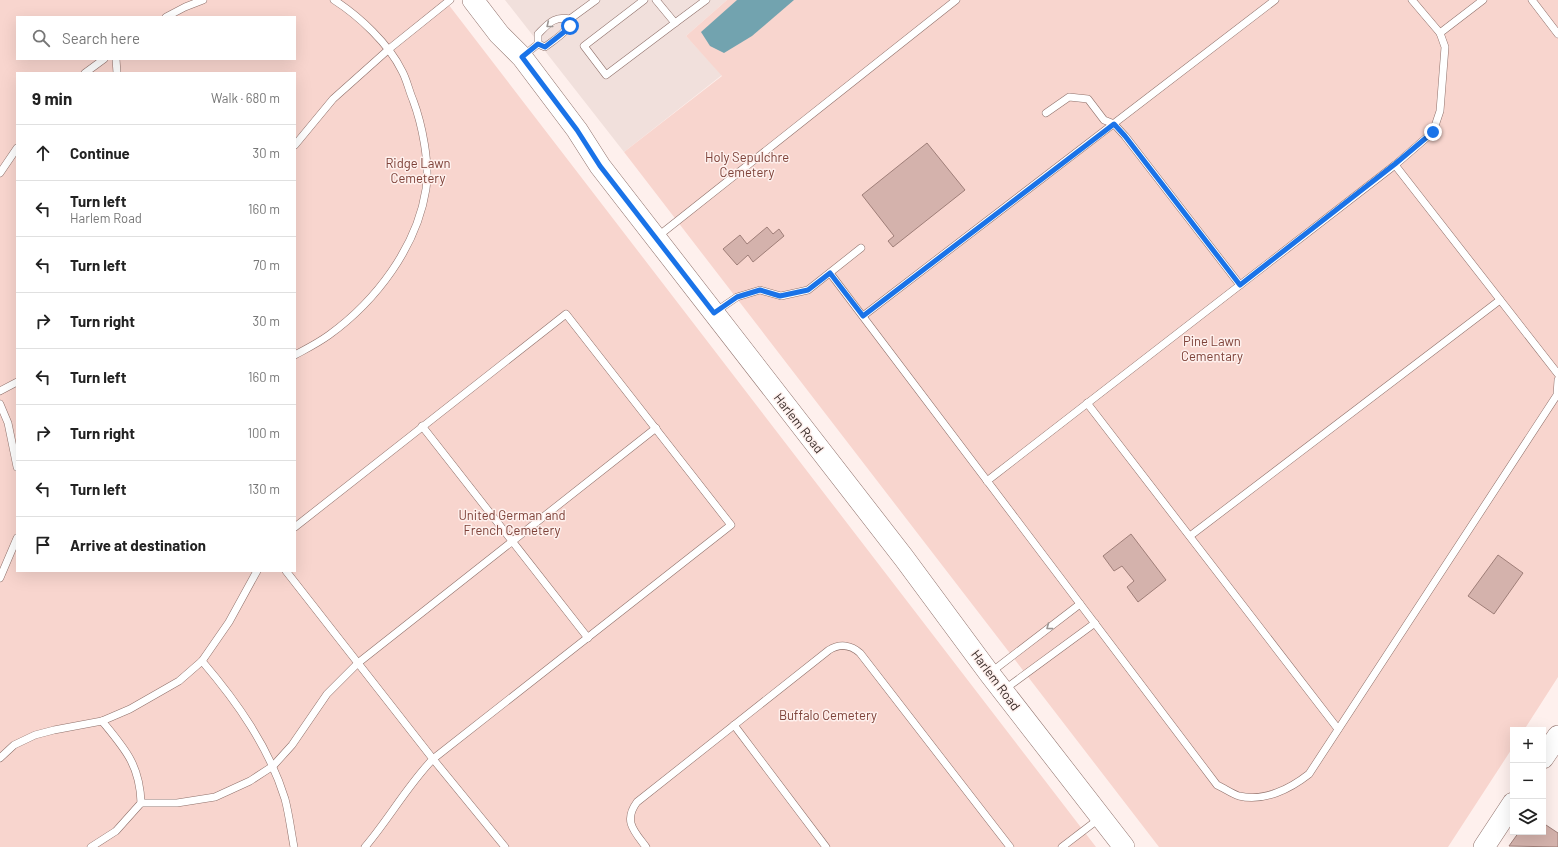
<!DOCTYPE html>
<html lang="en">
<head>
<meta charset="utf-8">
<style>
	body { margin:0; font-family:Barlow,sans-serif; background:#f2f2f2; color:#222 }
	.controls { position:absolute; right:12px; bottom:12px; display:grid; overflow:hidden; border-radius:0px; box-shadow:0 4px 16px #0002 }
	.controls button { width:36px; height:36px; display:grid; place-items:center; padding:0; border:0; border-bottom:1px solid #e0e0e0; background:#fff; color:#222; font:20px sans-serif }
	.stop { position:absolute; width:12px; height:12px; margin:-9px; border:3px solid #1a73e8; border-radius:50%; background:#fff }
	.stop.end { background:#1a73e8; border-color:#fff; box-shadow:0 1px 4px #0008 }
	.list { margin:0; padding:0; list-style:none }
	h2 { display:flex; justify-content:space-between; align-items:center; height:52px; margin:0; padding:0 16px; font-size:17px }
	h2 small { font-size:13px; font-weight:400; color:#767676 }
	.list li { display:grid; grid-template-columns:26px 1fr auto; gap:12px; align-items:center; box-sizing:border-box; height:56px; padding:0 16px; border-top:1px solid #e0e0e0 }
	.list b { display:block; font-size:15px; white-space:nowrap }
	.list p { margin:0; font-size:13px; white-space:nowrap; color:#767676 }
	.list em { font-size:13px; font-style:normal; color:#767676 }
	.icon { flex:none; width:22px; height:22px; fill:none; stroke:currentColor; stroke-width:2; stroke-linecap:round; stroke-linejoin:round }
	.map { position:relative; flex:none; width:1558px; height:847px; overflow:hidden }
	.search { position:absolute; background:#fff; box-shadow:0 4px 16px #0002; left:16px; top:16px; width:280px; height:44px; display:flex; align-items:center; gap:10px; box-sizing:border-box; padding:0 14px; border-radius:0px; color:#767676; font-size:15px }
	.panel { position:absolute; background:#fff; box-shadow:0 4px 16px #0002; left:16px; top:72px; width:280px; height:500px; border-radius:0px }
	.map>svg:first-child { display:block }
</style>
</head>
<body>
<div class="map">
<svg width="1558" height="847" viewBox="0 0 1558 847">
	<rect width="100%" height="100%" fill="#fef0ed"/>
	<polygon fill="#f1e0dc" points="505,0 727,0 686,36 722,75 624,152"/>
	<g fill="#f8d5ce" fill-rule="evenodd">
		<path d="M 0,0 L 445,0 L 1096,847 L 0,847 ZM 17,17 L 295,17 L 295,59 L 17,59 ZM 17,73 L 295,73 L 295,571 L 17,571 Z"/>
		<polygon points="727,0 1558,0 1558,677 1524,730 1513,730 1513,747 1448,847 1159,847 624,152 722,76 686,36"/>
	</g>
	<polygon fill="#72a3af" points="737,0 794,0 752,36 724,53 710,46 701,32"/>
	<g fill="#d4b2ac" stroke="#9f7e78">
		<polygon points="927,143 965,190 893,247 888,241 894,236 862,195"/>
		<polygon points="767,227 773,234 779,229 784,236 753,262 748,255 737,265 723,249 740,235 747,244"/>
		<polygon points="1131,534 1166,580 1138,602 1127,587 1134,581 1122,566 1114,571 1103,556"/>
		<polygon points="1498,555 1523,573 1494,614 1468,596"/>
		<polygon points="1543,823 1558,833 1558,847 1509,846 1519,832 1543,832"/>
	</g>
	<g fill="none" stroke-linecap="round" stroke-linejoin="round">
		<g stroke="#8f706a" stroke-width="8">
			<g id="lane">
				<polyline points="644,0 584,46 606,75 675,23"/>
				<polyline points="656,0 675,23 706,0"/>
				<polyline points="1532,0 1558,34"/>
				<polyline points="166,17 185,7 203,0"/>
				<polyline points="1440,33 1483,0"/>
				<path d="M 538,44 L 545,47 C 555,39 569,32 570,19 L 596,0"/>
				<path d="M 538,44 L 538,34 C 549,23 554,16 570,19"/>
				<polyline points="523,56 538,44"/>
				<polyline points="116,59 117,73"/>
				<polyline points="85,73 104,59"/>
				<polyline points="1046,113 1069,97 1088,99 1104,120 1114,124 1125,136 1240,285"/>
				<polyline points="295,145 333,99 389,49 450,0"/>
				<polyline points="1395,165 1558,374"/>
				<polyline points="0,173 17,148"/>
				<polyline points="657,237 956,0"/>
				<path d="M 830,273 L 1217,785 C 1224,788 1232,794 1239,796 C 1264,802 1290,789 1309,774 L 1557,395 L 1558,380"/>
				<polyline points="715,312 737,297 760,290 781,296 808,290 861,248"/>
				<polyline points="863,316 1275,0"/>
				<path d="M 295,355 C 306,349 318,343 329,335 C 376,301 417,247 426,189 C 430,163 422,124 413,100 C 409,91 407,80 402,71 C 389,44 359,16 334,0"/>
				<polyline points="0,391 17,382"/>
				<polyline points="1087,403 1338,729"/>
				<polyline points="0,404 8,423 17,467"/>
				<polyline points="422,426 588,638"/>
				<polyline points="987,481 1395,165 1433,132 1440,111 1445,47 1440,33 1412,0"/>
				<path d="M 295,527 L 566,314 L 731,525 L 433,759 C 407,786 389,819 365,847"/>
				<polyline points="1190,536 1500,300"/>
				<polyline points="286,571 433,759 505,847"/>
				<polyline points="0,578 17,538"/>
				<path d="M 202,661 C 237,702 269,747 285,799 C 289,814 291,831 294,847"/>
				<polyline points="990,673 1080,604"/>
				<polyline points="1005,689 1095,623"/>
				<polyline points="734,725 826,847"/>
				<polyline points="0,758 14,745 35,735 54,730 102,721 130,709 179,681 202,661 229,622 257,571"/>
				<polyline points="141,803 177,803 215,797 250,781 273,766 292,745 327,694 358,663 656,428"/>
				<path d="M 91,847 L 116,831 L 141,803 C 140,765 125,749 102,721"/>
				<path d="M 646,847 C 634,831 623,821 637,802 L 829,650 C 840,643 851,645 860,653 L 1010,847"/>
				<polyline points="1062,847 1100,818"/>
			</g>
		</g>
		<g stroke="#8f706a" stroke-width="22">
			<g id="secondary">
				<polyline points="473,0 499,34 522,57 577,130 600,166 904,558 989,673 1124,847"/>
				<polyline points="1543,758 1558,736"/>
				<polyline points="1484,847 1513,803"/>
			</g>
		</g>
		<use href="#lane" stroke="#fff" stroke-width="7"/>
		<use href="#secondary" stroke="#fff" stroke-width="21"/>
	</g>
	<defs><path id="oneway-chevron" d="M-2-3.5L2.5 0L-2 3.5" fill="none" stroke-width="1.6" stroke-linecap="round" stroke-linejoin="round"/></defs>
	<g stroke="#9c9694">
		<use href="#oneway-chevron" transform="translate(549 25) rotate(141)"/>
		<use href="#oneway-chevron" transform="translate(1049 627) rotate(143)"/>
	</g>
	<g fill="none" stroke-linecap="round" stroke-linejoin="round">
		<polyline stroke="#1a73e8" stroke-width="5" points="570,26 564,32 545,47 538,44 522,57 577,130 600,166 714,313 737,297 760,290 780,296 808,290 830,273 863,316 1114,124 1125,136 1240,285 1395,164 1433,132"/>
	</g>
	<g text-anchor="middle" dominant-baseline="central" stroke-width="3" stroke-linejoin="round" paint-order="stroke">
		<g font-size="13" fill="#7d4138" stroke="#fef0ed">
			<text x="747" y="157">Holy Sepulchre<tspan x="747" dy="15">Cemetery</tspan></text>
			<text x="418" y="163">Ridge Lawn<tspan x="418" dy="15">Cemetery</tspan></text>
			<text x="1212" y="341">Pine Lawn<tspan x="1212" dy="15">Cementary</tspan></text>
			<text x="512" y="515">United German and<tspan x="512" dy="15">French Cemetery</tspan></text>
			<text x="828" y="715">Buffalo Cemetery</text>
		</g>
		<g font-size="13" fill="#3a2d2a" stroke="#fef0ed">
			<text transform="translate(799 423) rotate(52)">Harlem Road</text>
			<text transform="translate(996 680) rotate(53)">Harlem Road</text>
		</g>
	</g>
</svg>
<div class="controls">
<button>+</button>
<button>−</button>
<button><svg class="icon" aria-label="layers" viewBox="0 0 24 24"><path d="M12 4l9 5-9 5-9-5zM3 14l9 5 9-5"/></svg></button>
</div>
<div class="stop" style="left:570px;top:26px"></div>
<div class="stop end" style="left:1433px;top:132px"></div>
<div class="search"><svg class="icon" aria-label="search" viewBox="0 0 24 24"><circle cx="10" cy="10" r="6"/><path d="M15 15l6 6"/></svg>Search here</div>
<section class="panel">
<h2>9 min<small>Walk · 680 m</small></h2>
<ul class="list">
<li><svg class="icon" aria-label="ahead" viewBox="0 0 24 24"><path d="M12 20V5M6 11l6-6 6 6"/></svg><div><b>Continue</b></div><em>30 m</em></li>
<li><svg class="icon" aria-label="left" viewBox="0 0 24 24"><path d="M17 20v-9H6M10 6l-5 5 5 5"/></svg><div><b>Turn left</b><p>Harlem Road</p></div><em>160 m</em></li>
<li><svg class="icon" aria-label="left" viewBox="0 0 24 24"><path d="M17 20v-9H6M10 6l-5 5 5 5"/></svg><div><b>Turn left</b></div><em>70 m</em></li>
<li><svg class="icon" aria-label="right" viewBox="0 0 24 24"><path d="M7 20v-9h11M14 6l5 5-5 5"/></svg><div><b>Turn right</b></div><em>30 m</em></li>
<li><svg class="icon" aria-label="left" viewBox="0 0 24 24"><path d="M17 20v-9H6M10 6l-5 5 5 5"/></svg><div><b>Turn left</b></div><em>160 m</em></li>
<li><svg class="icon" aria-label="right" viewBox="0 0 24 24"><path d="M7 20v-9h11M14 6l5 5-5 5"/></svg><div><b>Turn right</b></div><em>100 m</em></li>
<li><svg class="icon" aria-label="left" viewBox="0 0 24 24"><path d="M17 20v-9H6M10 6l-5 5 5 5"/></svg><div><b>Turn left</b></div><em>130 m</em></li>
<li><svg class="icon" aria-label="arrive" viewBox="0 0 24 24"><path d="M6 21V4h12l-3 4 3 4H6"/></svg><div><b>Arrive at destination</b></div></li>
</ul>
</section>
</div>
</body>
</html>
